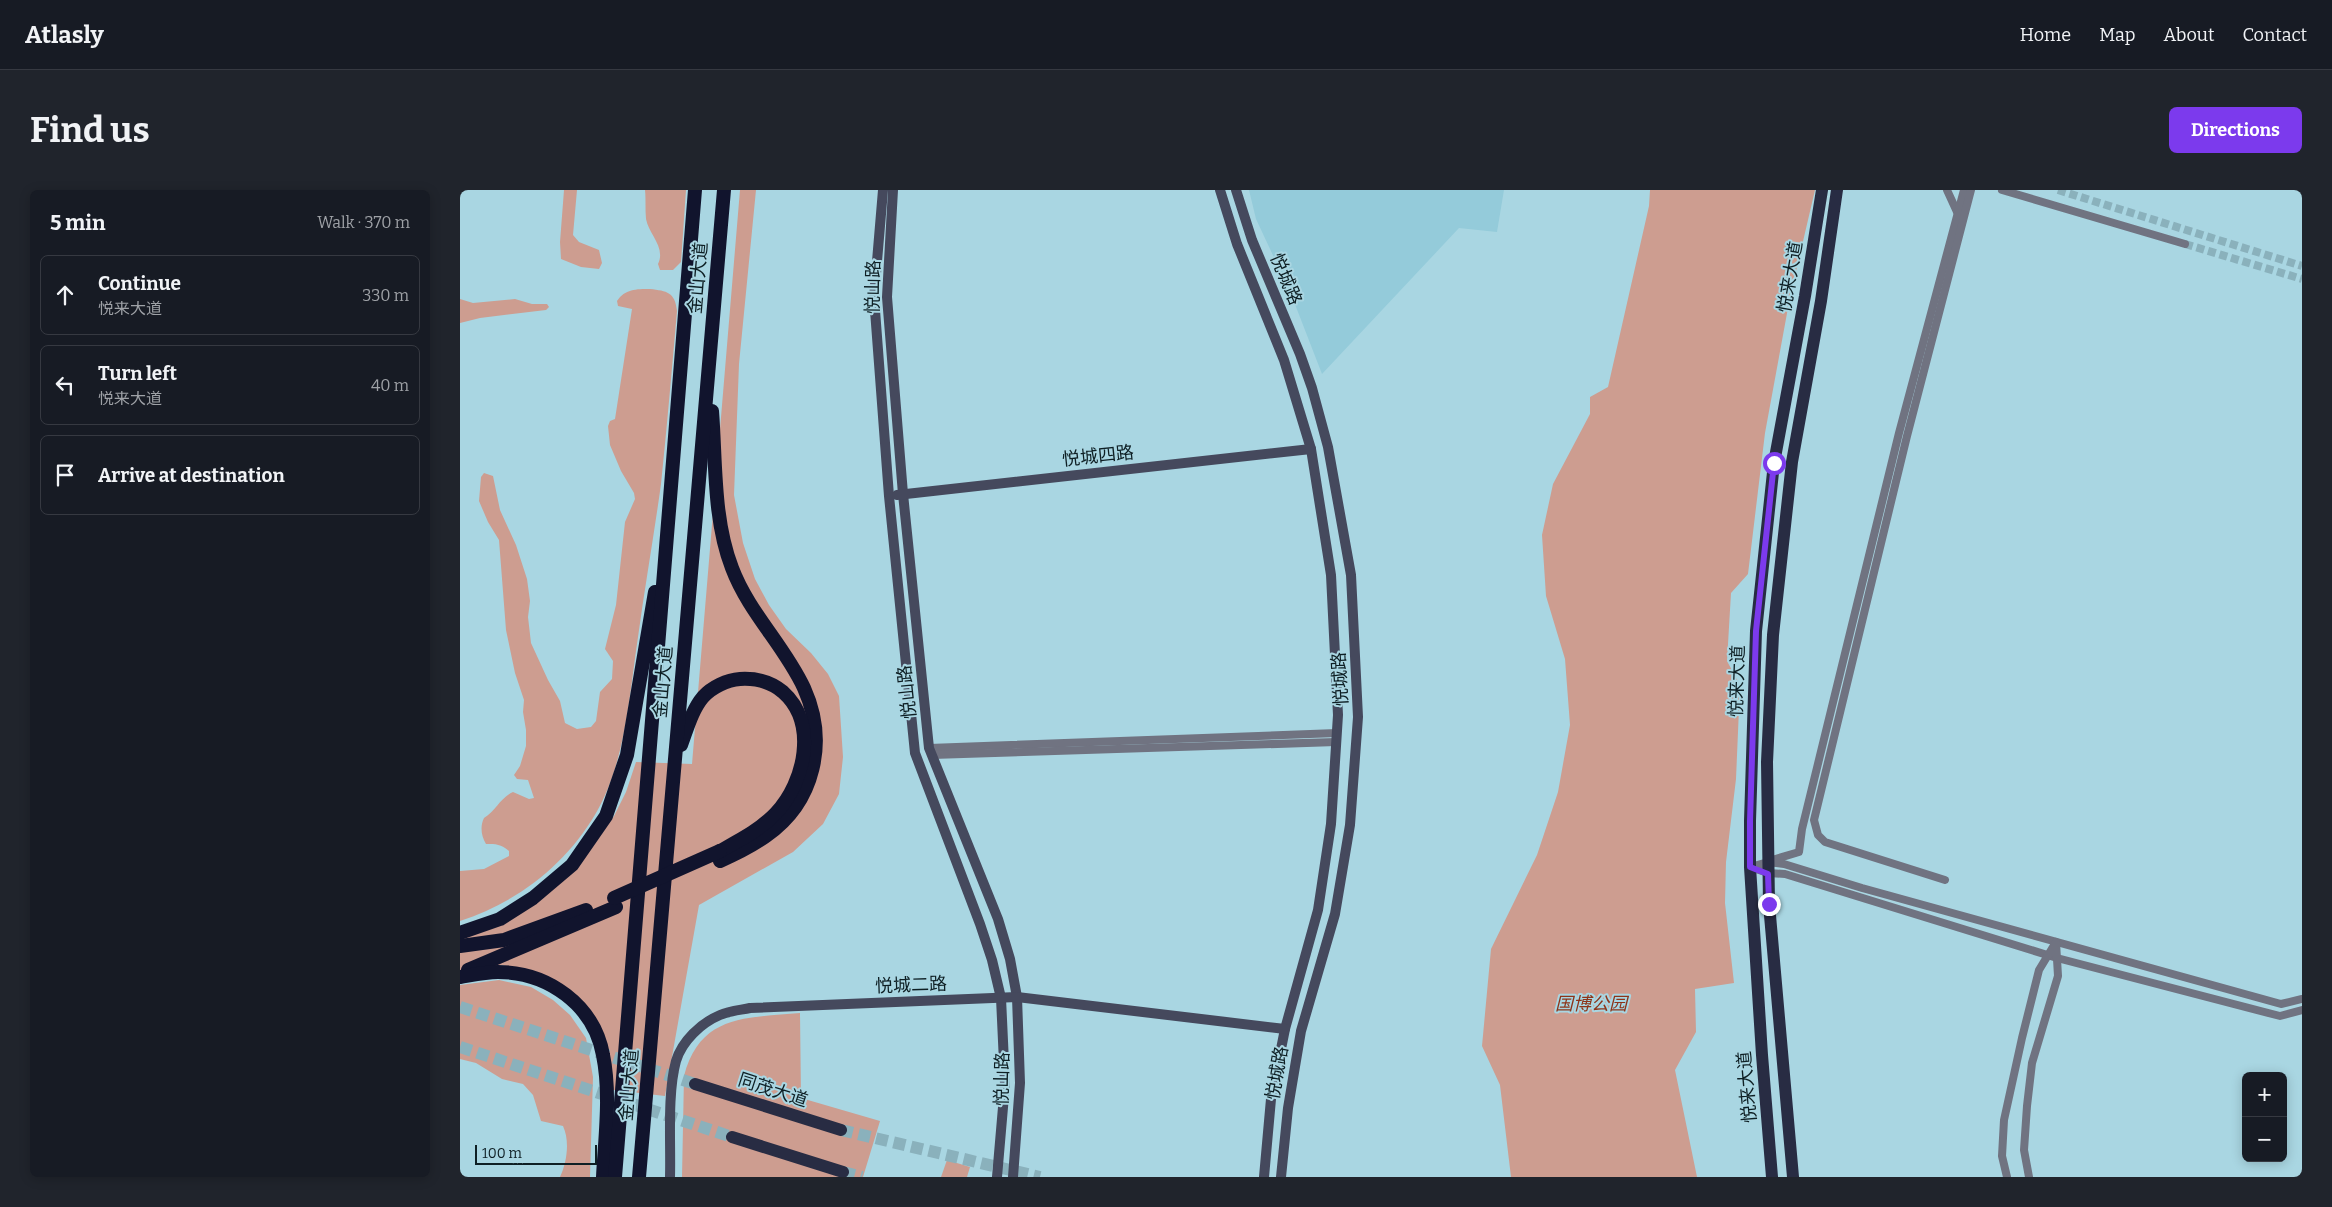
<!DOCTYPE html>
<html lang="en">
<head>
<meta charset="utf-8">
<style>
	body { margin:0; font-family:Bitter,"Noto Sans SC",serif; background:#20242c; color:#f1f3f6 }
	.controls { position:absolute; right:15px; bottom:15px; display:grid; overflow:hidden; border-radius:8px; box-shadow:0 2px 12px #0003 }
	.controls button { width:45px; height:45px; display:grid; place-items:center; padding:0; border:0; border-bottom:1px solid #363941; background:#171b24; color:#f1f3f6; font:25px sans-serif }
	.scale { position:absolute; left:15px; bottom:12px; width:122px; box-sizing:border-box; padding-left:5px; border:2px solid #0e1f24; border-top:0; font-size:14px; line-height:18px; white-space:nowrap; color:#0e1f24; -webkit-text-stroke:4px #a9d6e2; paint-order:stroke }
	.stop { position:absolute; width:15px; height:15px; margin:-11px; border:4px solid #7c3aed; border-radius:50%; background:#fff }
	.stop.end { background:#7c3aed; border-color:#fff; box-shadow:0 1px 5px #0008 }
	.list { margin:0; padding:0; list-style:none }
	h2 { display:flex; justify-content:space-between; align-items:center; height:65px; margin:0; padding:0 20px; font-size:21px }
	h2 small { font-size:16px; font-weight:400; color:#9ea1a6 }
	.list li { display:grid; grid-template-columns:32px 1fr auto; gap:15px; align-items:center; box-sizing:border-box; height:80px; margin:0 10px 10px; padding:0 10px; border:1px solid #363941; border-radius:8px }
	.list b { display:block; font-size:19px; white-space:nowrap }
	.list p { margin:0; font-size:16px; white-space:nowrap; color:#9ea1a6 }
	.list em { font-size:16px; font-style:normal; color:#9ea1a6 }
	.icon { flex:none; width:28px; height:28px; fill:none; stroke:currentColor; stroke-width:2; stroke-linecap:round; stroke-linejoin:round }
	.map { position:relative; flex:none; width:1842px; height:987px; overflow:hidden; border-radius:8px }
	header { display:flex; align-items:center; gap:30px; box-sizing:border-box; height:70px; padding:0 25px; background:#171b24; border-bottom:1px solid #363941 }
	header strong { font-size:24px }
	nav { display:flex; gap:28px; margin-inline-start:auto; font-size:18px }
	.intro { display:flex; align-items:center; justify-content:space-between; box-sizing:border-box; height:120px; padding:0 30px }
	h1 { margin:0; font-size:35px }
	.button { padding:12px 22px; border-radius:8px; background:#7c3aed; color:#fff; font-size:18px; font-weight:700 }
	main { display:flex; gap:30px; padding:0 30px }
	aside { flex:1; background:#171b24; border-radius:8px; box-shadow:0 2px 12px #0003 }
	.map>svg:first-child { display:block }
</style>
</head>
<body>
<header>
<strong>Atlasly</strong>
<nav><a>Home</a><a>Map</a><a>About</a><a>Contact</a></nav>
</header>
<div class="intro"><h1>Find us</h1><a class="button">Directions</a></div>
<main>
<aside>
<h2>5 min<small>Walk · 370 m</small></h2>
<ul class="list">
<li><svg class="icon" aria-label="ahead" viewBox="0 0 24 24"><path d="M12 20V5M6 11l6-6 6 6"/></svg><div><b>Continue</b><p>悦来大道</p></div><em>330 m</em></li>
<li><svg class="icon" aria-label="left" viewBox="0 0 24 24"><path d="M17 20v-9H6M10 6l-5 5 5 5"/></svg><div><b>Turn left</b><p>悦来大道</p></div><em>40 m</em></li>
<li><svg class="icon" aria-label="arrive" viewBox="0 0 24 24"><path d="M6 21V4h12l-3 4 3 4H6"/></svg><div><b>Arrive at destination</b></div></li>
</ul>
</aside>
<div class="map">
<svg width="1842" height="987" viewBox="0 0 1842 987">
	<rect width="100%" height="100%" fill="#a9d6e2"/>
	<polygon fill="#94cbda" points="789,0 1044,0 1037,42 999,38 862,184 831,104 796,29"/>
	<g fill="#cd9d90">
		<polygon points="104,0 117,0 113,45 119,52 139,60 142,73 139,79 121,77 101,69 100,52"/>
		<path d="M 185,0 L 226,0 L 221,72 L 213,80 L 200,80 L 198,74 C 206,57 189,45 186,29 C 185,19 186,9 185,0 Z"/>
		<polygon points="280,0 296,0 279,174 274,305 283,353 295,389 309,415 326,439 351,463 368,484 379,506 383,567 379,604 363,634 333,662 239,715 205,906 153,900 145,852 89,787 42,775 0,783 0,748 37,735 135,653 154,626 166,602 176,572 232,574"/>
		<polygon points="1190,0 1355,0 1330,107 1305,243 1288,384 1271,403 1267,471 1280,495 1276,589 1266,672 1265,713 1274,793 1235,799 1236,842 1215,880 1237,987 1051,987 1040,895 1022,856 1031,759 1077,665 1098,602 1110,535 1105,469 1086,406 1082,345 1093,294 1130,224 1130,207 1148,197 1189,16"/>
		<path d="M 190,99 C 207,101 215,102 217,121 C 212,178 207,236 201,294 C 194,345 185,396 178,447 C 169,506 166,571 136,623 C 106,675 56,713 0,731 L 0,681 L 24,679 L 49,666 L 49,661 C 41,654 36,654 26,654 C 21,646 20,636 24,628 C 36,621 40,608 53,602 L 69,609 L 74,608 L 68,590 L 57,589 L 54,585 L 60,576 L 66,556 L 66,540 L 63,522 L 64,510 L 55,483 L 46,440 L 39,350 L 28,332 L 19,311 L 21,287 L 24,283 L 33,286 L 40,320 L 56,355 L 67,389 L 70,411 L 68,427 L 71,453 L 88,490 L 100,511 L 105,533 L 117,539 L 131,537 L 136,531 L 140,502 L 152,489 L 153,471 L 145,459 L 156,415 L 165,332 L 175,309 L 174,303 L 161,281 L 150,255 L 148,236 L 150,231 L 155,229 L 172,119 L 158,116 L 157,111 C 165,99 176,99 190,99 Z"/>
		<polygon points="0,109 13,113 55,109 72,114 87,114 89,117 86,120 20,128 0,133"/>
		<path d="M 39,790 L 71,797 L 93,810 L 110,825 L 126,848 L 133,887 L 130,987 L 100,987 C 107,972 110,951 103,936 L 81,931 L 73,905 L 63,894 L 42,889 L 16,873 L 0,869 L 0,795 Z"/>
		<path d="M 340,823 L 341,908 L 420,931 L 403,987 L 222,987 L 224,886 C 240,824 287,828 340,823 Z"/>
		<polygon points="487,970 510,977 507,987 481,987"/>
	</g>
	<g fill="none" stroke-linecap="round" stroke-linejoin="round">
		<g stroke="#8ab1bc" stroke-width="8" stroke-dasharray="8 4" stroke-linecap="butt">
			<polyline points="1598,0 1842,76"/>
			<polyline points="1725,54 1842,89"/>
		</g>
		<g stroke="#8ab1bc" stroke-width="12" stroke-dasharray="12 6" stroke-linecap="butt">
			<polyline points="0,817 235,894"/>
			<polyline points="0,857 272,947"/>
			<polyline points="381,940 580,987"/>
			<polyline points="383,982 402,987"/>
		</g>
		<g stroke="#707381" stroke-width="8">
			<polyline points="1487,0 1498,24"/>
			<polyline points="1542,0 1725,54"/>
			<polyline points="469,558 877,543"/>
			<polyline points="472,565 876,552"/>
			<polyline points="1312,670 1339,662 1342,639 1439,243 1504,0"/>
			<polyline points="1485,690 1365,652 1358,645 1354,630 1447,246 1511,0"/>
			<polyline points="1842,809 1821,814 1402,698 1324,674 1308,672 1290,677 1308,683 1325,684 1597,768 1820,826 1842,820"/>
			<polyline points="1547,987 1542,966 1544,930 1562,848 1579,780 1596,752 1598,786 1572,873 1567,916 1564,960 1569,987"/>
		</g>
		<g stroke="#45495d" stroke-width="10">
			<polyline points="423,0 414,107 429,306 455,563 520,734 532,770 541,808 545,894 537,987"/>
			<polyline points="433,0 427,107 443,304 469,558 538,729 550,769 557,807 560,893 553,987"/>
			<polyline points="760,0 777,54 824,170 851,259 871,385 878,525 871,634 858,720 825,839 811,909 804,987"/>
			<polyline points="776,0 792,50 840,164 852,198 868,257 891,385 898,527 890,635 875,724 841,841 828,918 821,987"/>
			<polyline points="437,305 851,259"/>
			<path d="M 210,987 C 211,953 207,904 216,871 C 222,851 241,833 260,825 C 269,821 281,820 290,818 L 557,807 L 825,839"/>
		</g>
		<g stroke="#282c43" stroke-width="12">
			<polyline points="235,894 381,940"/>
			<polyline points="272,947 383,982"/>
			<polyline points="1312,987 1302,865 1290,677 1290,631 1296,441 1314,273 1345,106 1362,0"/>
			<polyline points="1333,987 1309,714 1307,572 1313,445 1332,272 1361,111 1377,0"/>
		</g>
		<g stroke="#11142d" stroke-width="14">
			<path d="M 252,221 C 256,272 253,329 272,378 C 289,423 324,455 344,498 C 368,551 355,612 306,646 C 292,656 276,664 260,671"/>
			<path d="M 221,555 C 227,539 232,520 243,507 C 252,497 267,490 280,489 C 296,488 311,492 323,502 C 358,533 345,592 316,623 C 300,640 280,650 260,661"/>
			<polyline points="0,743 40,729 73,708 112,675 146,626 167,565 195,402"/>
			<polyline points="0,756 44,750 126,720"/>
			<polyline points="8,780 156,717"/>
			<path d="M 0,787 C 12,785 25,782 38,782 C 88,782 134,815 143,865 C 151,904 145,947 143,987"/>
			<polyline points="155,987 235,0"/>
			<polyline points="179,987 264,0"/>
		</g>
		<polyline stroke="#11142d" stroke-width="14" points="154,708 260,661"/>
	</g>
	<g fill="none" stroke-linecap="round" stroke-linejoin="round">
		<polyline stroke="#7c3aed" stroke-width="6" points="1309,714 1308,684 1290,677 1290,631 1296,441 1314,273"/>
	</g>
	<g text-anchor="middle" dominant-baseline="central" stroke-width="4" stroke-linejoin="round" paint-order="stroke">
		<g font-size="18" fill="#0e1f24" stroke="#a9d6e2">
			<text transform="translate(1330 87) rotate(-80)">悦来大道</text>
			<text transform="translate(238 88) rotate(-85)">金山大道</text>
			<text transform="translate(826 89) rotate(67)">悦城路</text>
			<text transform="translate(413 97) rotate(-89)">悦山路</text>
			<text transform="translate(638 266) rotate(-6)">悦城四路</text>
			<text transform="translate(880 489) rotate(-93)">悦城路</text>
			<text transform="translate(1277 491) rotate(-88)">悦来大道</text>
			<text transform="translate(203 492) rotate(-85)">金山大道</text>
			<text transform="translate(447 502) rotate(-96)">悦山路</text>
			<text transform="translate(451 795) rotate(-2)">悦城二路</text>
			<text transform="translate(817 883) rotate(-80)">悦城路</text>
			<text transform="translate(542 889) rotate(-89)">悦山路</text>
			<text transform="translate(169 895) rotate(-85)">金山大道</text>
			<text transform="translate(1287 897) rotate(-95)">悦来大道</text>
			<text transform="translate(313 900) rotate(18)">同茂大道</text>
		</g>
		<g font-size="18" font-style="italic" fill="#8d3419" stroke="#a9d6e2">
			<text x="1131" y="814">国博公园</text>
		</g>
	</g>
</svg>
<div class="controls">
<button>+</button>
<button>−</button>
</div>
<div class="scale">100 m</div>
<div class="stop" style="left:1314px;top:273px"></div>
<div class="stop end" style="left:1309px;top:714px"></div>
</div>
</main>
</body>
</html>
